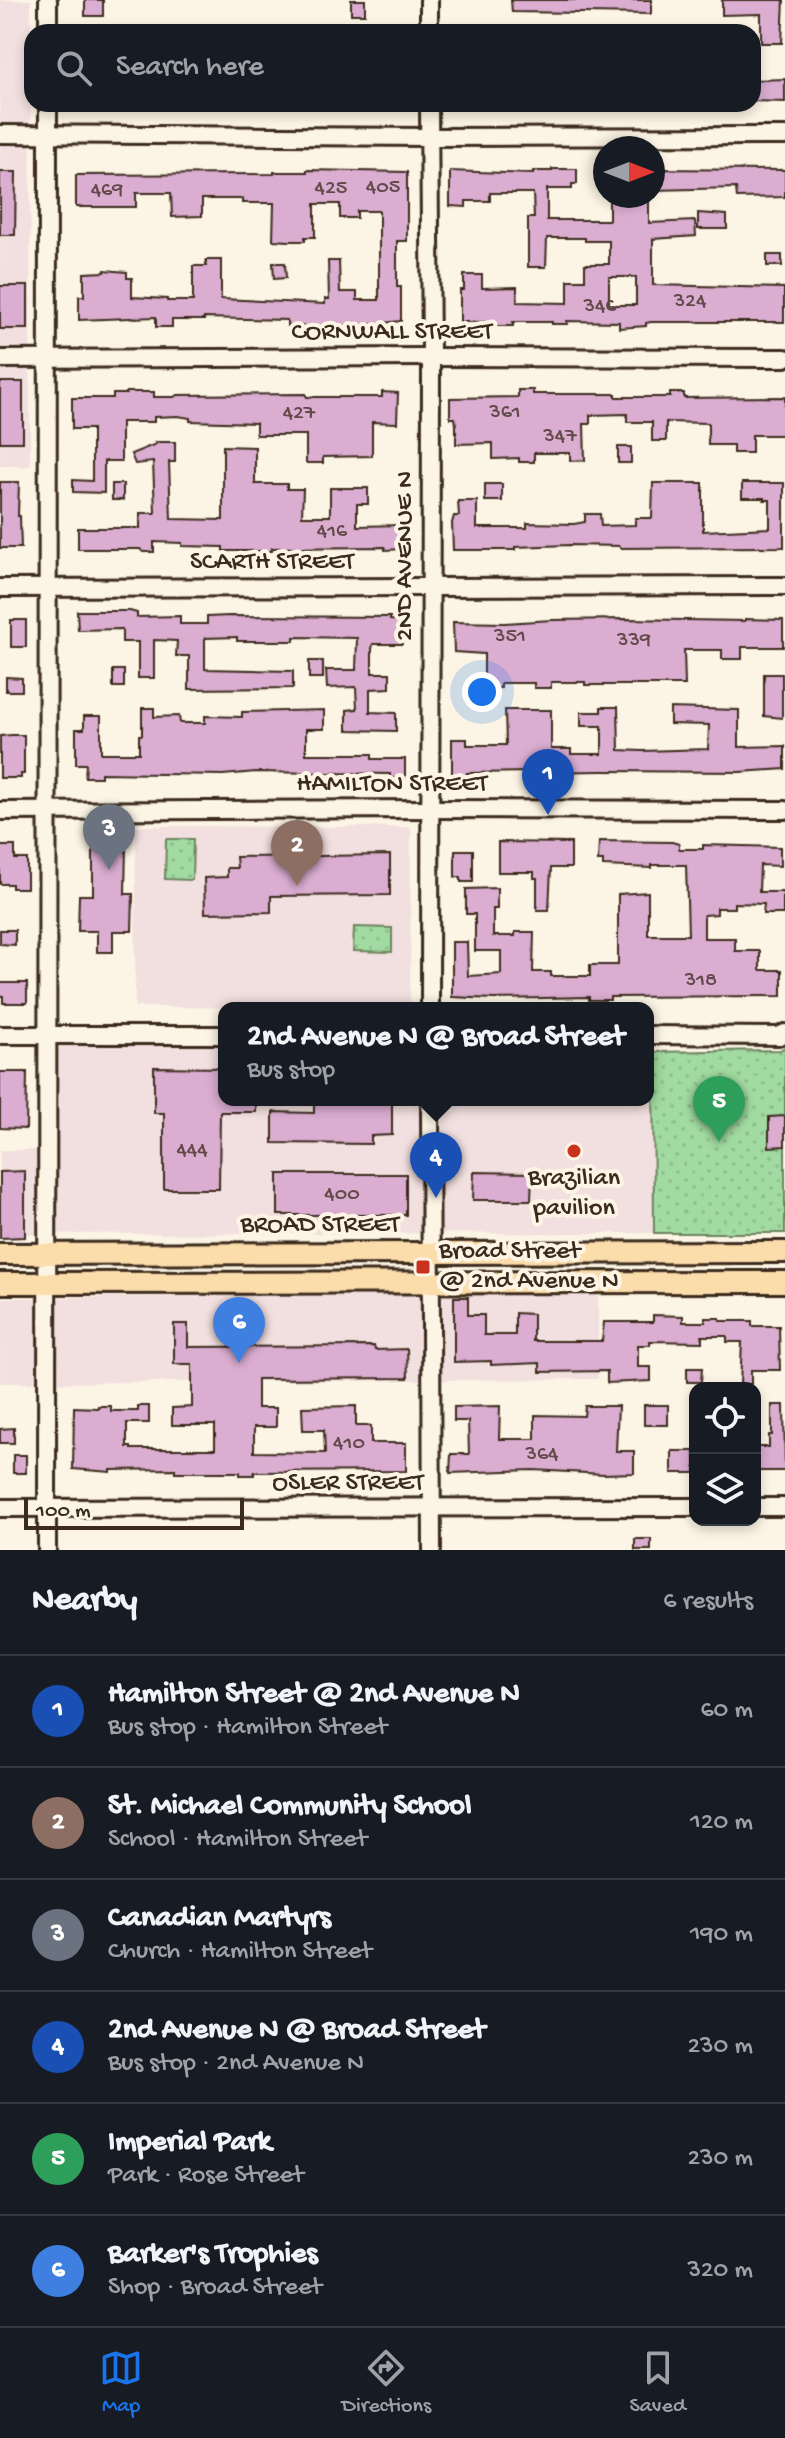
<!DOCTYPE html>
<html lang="en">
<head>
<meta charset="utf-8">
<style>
	body { margin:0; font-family:"Gochi Hand",sans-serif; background:#242831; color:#f1f3f6 }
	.controls { position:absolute; right:24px; bottom:24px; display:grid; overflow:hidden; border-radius:16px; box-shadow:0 4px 12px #0003 }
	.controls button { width:72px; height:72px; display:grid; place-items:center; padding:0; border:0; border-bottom:2px solid #363941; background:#171b24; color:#f1f3f6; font:40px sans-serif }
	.compass { position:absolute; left:593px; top:136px; width:72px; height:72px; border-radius:50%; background:#171b24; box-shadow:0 4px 12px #0003; rotate:90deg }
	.scale { position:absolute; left:24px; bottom:20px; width:220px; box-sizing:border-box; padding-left:8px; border:4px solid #3b2a1e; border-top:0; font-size:22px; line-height:28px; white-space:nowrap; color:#3b2a1e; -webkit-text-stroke:6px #fcf5e5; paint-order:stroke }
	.you { position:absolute; left:482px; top:692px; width:28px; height:28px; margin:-20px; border:6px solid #fff; border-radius:50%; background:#1a73e8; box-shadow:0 0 0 12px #1a73e833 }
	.badge { display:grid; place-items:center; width:52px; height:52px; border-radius:50%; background:#1a73e8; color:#fff; font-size:26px; font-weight:700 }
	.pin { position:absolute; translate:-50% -66px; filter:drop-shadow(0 2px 4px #0008) }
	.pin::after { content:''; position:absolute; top:42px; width:28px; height:24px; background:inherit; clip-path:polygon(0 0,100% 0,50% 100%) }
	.popup { position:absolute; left:218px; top:1002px; width:436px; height:104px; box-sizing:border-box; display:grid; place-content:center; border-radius:16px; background:#171b24; filter:drop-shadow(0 2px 6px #0005); font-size:26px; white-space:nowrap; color:#9ea1a6 }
	.popup b { font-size:30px; color:#f1f3f6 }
	.popup::after { content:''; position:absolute; left:50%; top:100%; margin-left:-16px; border:16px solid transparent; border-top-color:#171b24 }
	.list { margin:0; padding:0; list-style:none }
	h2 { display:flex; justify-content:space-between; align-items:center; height:104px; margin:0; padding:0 32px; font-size:34px }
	h2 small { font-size:26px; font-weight:400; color:#9ea1a6 }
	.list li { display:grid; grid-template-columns:52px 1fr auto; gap:24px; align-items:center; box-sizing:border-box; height:112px; padding:0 32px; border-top:2px solid #363941 }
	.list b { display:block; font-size:30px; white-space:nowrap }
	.list p { margin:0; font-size:26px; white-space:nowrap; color:#9ea1a6 }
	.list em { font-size:26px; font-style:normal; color:#9ea1a6 }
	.icon { flex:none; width:44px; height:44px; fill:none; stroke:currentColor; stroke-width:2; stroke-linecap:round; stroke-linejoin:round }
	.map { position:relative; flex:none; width:785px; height:1550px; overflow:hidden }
	.search { position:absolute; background:#171b24; box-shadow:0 4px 12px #0003; left:24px; right:24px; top:24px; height:88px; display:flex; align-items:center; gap:20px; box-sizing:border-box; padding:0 28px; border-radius:24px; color:#9ea1a6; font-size:30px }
	.sheet { height:776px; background:#171b24 }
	nav { display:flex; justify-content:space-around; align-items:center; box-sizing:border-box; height:112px; border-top:2px solid #363941; background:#171b24; font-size:22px; color:#9ea1a6 }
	nav a { display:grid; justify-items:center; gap:4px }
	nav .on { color:#1a73e8 }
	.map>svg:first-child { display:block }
</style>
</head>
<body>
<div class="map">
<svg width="785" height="1550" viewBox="0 0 785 1550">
	<defs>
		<pattern id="park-dots" width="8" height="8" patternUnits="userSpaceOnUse" patternTransform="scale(2)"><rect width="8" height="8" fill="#a1dba1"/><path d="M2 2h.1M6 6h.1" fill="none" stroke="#8cbc8a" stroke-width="1.8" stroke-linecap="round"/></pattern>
	</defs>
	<rect width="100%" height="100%" fill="#fcf5e5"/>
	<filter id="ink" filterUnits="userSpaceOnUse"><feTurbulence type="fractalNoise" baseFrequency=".0125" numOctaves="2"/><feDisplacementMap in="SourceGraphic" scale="16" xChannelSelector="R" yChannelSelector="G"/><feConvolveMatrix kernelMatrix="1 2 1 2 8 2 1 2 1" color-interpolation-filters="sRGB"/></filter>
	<g filter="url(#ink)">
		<g fill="#f2dfdf">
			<polygon points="0,0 31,0 30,466 0,466"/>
			<polygon points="136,826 411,827 410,1008 135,1007"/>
			<polygon points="57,1041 224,1041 224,1100 648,1100 648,1043 653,1043 654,1233 0,1234 0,1150 56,1150"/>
			<polygon points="598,1293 598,1379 0,1383 0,1298"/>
		</g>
		<g fill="url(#park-dots)" stroke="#6e8260" stroke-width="2">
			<polygon points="166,839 193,839 192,880 165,879"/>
			<polygon points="354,927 392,928 392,952 353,951"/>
			<polygon points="785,1047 785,1233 654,1233 653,1052 780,1050"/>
		</g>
		<g fill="#daadd1" stroke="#3b2a1e" stroke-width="2" fill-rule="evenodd">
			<rect x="85" y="0" width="18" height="16"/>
			<rect x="351" y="0" width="14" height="14"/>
			<polygon points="511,0 651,0 651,14 512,12"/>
			<polygon points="722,0 784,0 782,43 761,43 761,14 722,15"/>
			<polygon points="785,79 785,102 753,101 753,80"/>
			<path d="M 552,169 L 577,169 L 577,184 L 572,184 L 572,189 L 547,189 L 547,220 L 609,220 L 609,196 L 649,196 L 649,223 L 695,221 L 696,236 L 653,239 L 653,285 L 784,288 L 784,322 L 651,322 L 646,323 L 646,326 L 619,328 L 619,322 L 567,321 L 567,324 L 552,324 L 552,322 L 513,322 L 513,326 L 484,326 L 484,322 L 460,322 L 460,290 L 464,290 L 464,275 L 482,275 L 482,288 L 517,287 L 517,302 L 568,303 L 568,280 L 585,280 L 585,264 L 609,264 L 609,241 L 585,241 L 585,238 L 547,238 L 546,267 L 528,267 L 528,218 L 534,218 L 533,193 L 490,193 L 490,201 L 466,201 L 466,207 L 450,206 L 450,171 L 533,174 L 533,171 L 552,171 ZM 609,277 L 636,277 L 636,305 L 609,305 Z"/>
			<polygon points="653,169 785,170 785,197 737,198 736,188 653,190"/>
			<polygon points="307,170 407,172 407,241 397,241 397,287 401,287 401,321 357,326 287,326 287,320 204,318 204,320 172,320 172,327 156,327 156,317 79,320 79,296 84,296 84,273 105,272 105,270 127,272 127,278 132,278 132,297 167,299 167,301 193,301 193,266 206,266 206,260 221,260 221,299 325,304 325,299 329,299 328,261 339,261 340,292 357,292 357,300 379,300 379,211 357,211 357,218 340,218 340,204 315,204 315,237 305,237 305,241 289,241 273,240 274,203 242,203 242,199 202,199 202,216 172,217 171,193 136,193 136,207 76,207 76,175 274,174 274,172 307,172"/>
			<polygon points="0,172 16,172 15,235 0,235"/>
			<polygon points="698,213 727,215 727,229 698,229"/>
			<rect x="767" y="255" width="15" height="11"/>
			<polygon points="273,263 285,263 286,278 274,279"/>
			<rect x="0" y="286" width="28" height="43"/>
			<rect x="0" y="382" width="23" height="60"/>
			<polygon points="518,390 533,390 533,394 616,394 616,397 670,397 670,393 684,393 684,398 785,397 785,435 752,435 752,453 733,453 733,445 708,445 708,423 666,422 666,441 652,441 652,422 627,422 627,414 590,415 590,424 584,424 585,460 570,461 570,453 534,453 534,462 519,462 519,458 493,459 493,443 456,444 456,425 455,418 450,418 450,398 518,397"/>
			<polygon points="126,392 154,392 154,397 174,397 177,395 305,394 307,397 382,397 382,392 398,393 397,423 372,422 372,456 323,457 323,463 306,463 306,435 256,435 256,423 190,421 190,418 178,416 154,417 154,422 121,422 121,461 104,461 104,493 73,492 73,480 92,481 92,429 72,429 72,398 113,398 113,394 126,394"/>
			<polygon points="155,442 175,442 175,462 169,462 171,519 223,520 223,446 255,447 255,484 287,484 287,489 303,489 302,516 330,516 330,488 368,488 368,504 357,504 357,526 404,525 404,549 385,550 385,547 272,548 272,551 223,551 223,547 182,546 182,543 154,542 154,552 143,552 140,549 78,549 78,528 140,528 140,513 155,513 153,462 135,464 131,454 156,444"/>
			<rect x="618" y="447" width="13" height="16"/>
			<polygon points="0,482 19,482 18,516 20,516 21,548 0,548"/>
			<polygon points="653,483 703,483 703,531 770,528 770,500 764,500 764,498 742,498 742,483 784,483 784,547 620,548 620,546 570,545 515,547 515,550 453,550 452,523 454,516 459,516 458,501 477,501 477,528 527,528 527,523 574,524 585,522 585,514 600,514 601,526 635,525 635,518 652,518"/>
			<rect x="112" y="484" width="11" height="16"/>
			<rect x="485" y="484" width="17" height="17"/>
			<polygon points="77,611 130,611 137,613 137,617 180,616 180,624 207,624 207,617 229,616 390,617 390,620 406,621 406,640 402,640 402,644 373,644 372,649 372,673 390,673 390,688 370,689 370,712 396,713 396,731 347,730 347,710 357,709 356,687 327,688 326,670 356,670 357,638 294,637 294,641 237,641 237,637 205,638 205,669 293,671 293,688 189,689 189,656 176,656 177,641 154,640 154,678 138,678 138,642 122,642 122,629 78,630"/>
			<polygon points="625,619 745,621 745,619 783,620 783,647 742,647 742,659 722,659 722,650 684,650 685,685 585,685 585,682 551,682 551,688 534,688 534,683 501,683 501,688 484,688 484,654 454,652 453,622 505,623 552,620"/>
			<rect x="11" y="620" width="15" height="27"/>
			<rect x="309" y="661" width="14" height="17"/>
			<rect x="113" y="670" width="11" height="17"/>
			<polygon points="764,674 782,674 782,718 764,716"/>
			<polygon points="6,677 22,678 22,691 6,691"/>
			<polygon points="601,707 618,707 619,750 642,751 708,749 709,725 670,724 670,708 739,710 739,747 785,746 785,769 740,772 603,771 467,773 467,777 452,777 452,739 467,739 467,745 506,745 505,710 551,710 551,749 571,749 571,754 602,754 602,726 581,726 581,712 601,712"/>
			<polygon points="142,708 154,708 154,717 179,716 180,723 205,723 205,716 242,717 242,712 324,710 324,729 306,729 306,754 372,754 372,759 405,759 405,778 390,778 390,774 256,772 223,775 101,773 101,777 85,777 86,764 76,764 76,729 84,729 84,716 101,716 101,753 139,753 139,735 142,735"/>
			<polygon points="12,735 24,735 24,774 21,774 21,778 0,778 0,736"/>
			<polygon points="599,841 672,842 679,844 679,849 703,849 703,845 780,847 780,866 760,865 759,892 783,892 783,914 763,914 764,904 734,903 734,908 717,908 717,914 704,915 704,938 735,938 735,951 760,951 760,970 782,970 782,996 610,997 610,1000 589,1000 589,997 494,999 452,997 452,942 467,942 468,976 501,974 501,951 475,951 475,914 466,914 466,889 497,888 497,909 493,909 493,936 515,936 515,932 534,932 533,972 551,972 551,976 590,976 590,965 618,965 618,894 648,892 648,935 688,935 686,865 652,865 652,868 603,866 603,861 598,861"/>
			<polygon points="498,842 571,843 571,868 551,868 549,910 537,910 537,878 534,878 534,872 498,872"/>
			<polygon points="93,844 126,845 125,894 133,894 132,931 113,931 113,952 97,952 97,931 78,931 79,895 93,895"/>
			<polygon points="0,846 15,846 15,859 27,859 27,888 12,888 12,884 0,884"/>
			<polygon points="455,850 473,850 473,882 461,882 461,877 455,877"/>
			<polygon points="390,855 390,895 271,896 271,912 205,913 204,878 227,877 227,868 237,868 236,857"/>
			<polygon points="0,930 15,930 15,945 0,944"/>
			<polygon points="0,983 27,983 27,1003 3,1003 3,996 0,996"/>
			<polygon points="154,1067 224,1068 224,1100 256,1100 256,1112 220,1112 219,1189 164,1189 164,1113 154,1113"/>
			<polygon points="0,1072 27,1072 26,1129 0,1128"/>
			<polygon points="314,1100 392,1100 392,1135 371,1136 371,1144 273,1143 273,1112 314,1113"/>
			<polygon points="785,1116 785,1146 769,1147 769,1117"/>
			<polygon points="25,1171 25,1237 0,1238 0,1172"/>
			<polygon points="474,1172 532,1173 531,1200 473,1200"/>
			<rect x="278" y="1174" width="128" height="41"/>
			<polygon points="454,1297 468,1297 468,1315 484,1315 484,1335 515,1335 515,1313 533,1314 533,1341 602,1341 604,1322 653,1322 653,1315 683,1316 683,1322 705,1322 705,1318 720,1318 720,1321 752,1321 752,1326 779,1326 780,1370 751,1370 751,1384 740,1384 742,1342 727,1342 727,1336 702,1336 702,1342 650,1341 650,1345 638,1345 638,1367 651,1367 651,1381 607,1383 607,1371 540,1372 540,1363 491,1365 491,1361 454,1362"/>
			<polygon points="174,1324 188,1324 188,1347 374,1346 375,1350 407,1349 408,1378 257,1379 257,1408 276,1408 276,1427 254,1427 254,1452 325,1453 324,1430 303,1430 302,1407 356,1406 356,1426 371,1426 371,1443 406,1443 406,1471 254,1472 254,1475 240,1475 240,1472 175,1472 175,1469 111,1470 111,1472 73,1469 74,1407 98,1408 98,1406 111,1406 111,1411 138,1411 138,1406 149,1406 149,1423 127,1423 127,1447 131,1447 131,1449 215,1449 215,1425 172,1425 172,1408 192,1407 192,1364 174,1364"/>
			<polygon points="687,1368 702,1368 701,1382 687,1382"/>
			<rect x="644" y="1405" width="24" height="20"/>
			<polygon points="772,1405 784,1405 785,1471 755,1471 755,1447 769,1447 769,1435 772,1435"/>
			<polygon points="500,1406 499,1439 535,1439 535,1415 584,1416 585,1406 618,1406 616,1451 634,1451 634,1473 604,1474 533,1470 450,1473 451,1454 469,1454 468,1421 454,1421 454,1407"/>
			<polygon points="14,1428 14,1443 0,1443 0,1429"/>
			<rect x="672" y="1451" width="23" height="22"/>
			<rect x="13" y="1455" width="13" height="18"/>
			<rect x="635" y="1539" width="16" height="11"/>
		</g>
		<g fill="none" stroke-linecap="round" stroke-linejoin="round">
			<g stroke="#3b2a1e" stroke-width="22">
				<g id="minor">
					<polyline points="48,0 48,32"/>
					<polyline points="429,0 429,32"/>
					<polyline points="429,104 431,357 430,1008"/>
					<polyline points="0,134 429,137 785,136"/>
					<polyline points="0,359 431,357 785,358"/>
					<polyline points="0,588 785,586"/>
					<polyline points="0,811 430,809 785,810"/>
					<polyline points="0,1035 224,1035"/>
					<polyline points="648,1035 779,1036 785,1033"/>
					<polyline points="430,1100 432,1550"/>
					<polyline points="755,1507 785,1507"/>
					<polyline points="0,1508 695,1507"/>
					<polyline points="47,1550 48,104"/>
				</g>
			</g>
			<g stroke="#3b2a1e" stroke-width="26">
				<g id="major">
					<polyline points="0,1254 785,1252"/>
					<polyline points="0,1283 785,1282"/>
				</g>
			</g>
			<use href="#minor" stroke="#fcf5e5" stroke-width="16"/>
			<use href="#major" stroke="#fbdcab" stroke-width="20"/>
		</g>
	</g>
	<g fill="#c8321e" stroke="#fcf5e5" stroke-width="3">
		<circle cx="574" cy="1151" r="8"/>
		<rect x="415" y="1259" width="16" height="16" rx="4"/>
	</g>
	<g text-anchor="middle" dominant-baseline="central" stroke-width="8" stroke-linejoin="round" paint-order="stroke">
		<g font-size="22" fill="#634b4b">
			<text x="383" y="188">405</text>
			<text x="331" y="189">425</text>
			<text x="107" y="191">469</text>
			<text x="690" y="302">324</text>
			<text x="600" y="307">346</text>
			<text x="505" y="413">361</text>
			<text x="299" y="414">427</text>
			<text x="560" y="437">347</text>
			<text x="332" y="532">416</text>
			<text x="510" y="637">351</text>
			<text x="634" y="641">339</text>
			<text x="701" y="981">318</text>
			<text x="192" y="1151">444</text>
			<text x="342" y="1195">400</text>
			<text x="349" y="1444">410</text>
			<text x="542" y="1455">364</text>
		</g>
		<g font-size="26" fill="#3b2a1e" stroke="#fcf5e5">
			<text x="392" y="333">CORNWALL STREET</text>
			<text transform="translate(406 556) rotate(-90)">2ND AVENUE N</text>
			<text x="272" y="563">SCARTH STREET</text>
			<text x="392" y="785">HAMILTON STREET</text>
			<text x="320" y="1226">BROAD STREET</text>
			<text x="348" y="1484">OSLER STREET</text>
		</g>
		<g font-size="26" fill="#3b2a1e" stroke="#fcf5e5">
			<text x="574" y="1179">Brazilian<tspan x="574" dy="30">pavilion</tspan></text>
			<text x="439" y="1252" text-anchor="start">Broad Street<tspan x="439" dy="30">@ 2nd Avenue N</tspan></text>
		</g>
	</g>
</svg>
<div class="controls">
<button><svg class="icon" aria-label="locate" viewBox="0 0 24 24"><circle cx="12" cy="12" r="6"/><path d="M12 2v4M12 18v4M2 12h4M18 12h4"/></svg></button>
<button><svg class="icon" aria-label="layers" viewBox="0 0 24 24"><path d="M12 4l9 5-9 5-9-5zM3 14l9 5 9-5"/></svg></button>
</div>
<svg class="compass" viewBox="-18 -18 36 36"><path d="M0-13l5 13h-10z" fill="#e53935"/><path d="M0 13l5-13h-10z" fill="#9ea1a6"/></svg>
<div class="scale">100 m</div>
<div class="you"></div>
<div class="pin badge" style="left:548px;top:815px;background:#1a4fb4">1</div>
<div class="pin badge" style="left:297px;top:886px;background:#8d6e63">2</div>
<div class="pin badge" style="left:109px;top:870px;background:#6b7280">3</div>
<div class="pin badge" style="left:436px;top:1198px;background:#1a4fb4">4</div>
<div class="popup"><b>2nd Avenue N @ Broad Street</b>Bus stop</div>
<div class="pin badge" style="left:719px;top:1142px;background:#2e9e5b">5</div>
<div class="pin badge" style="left:239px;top:1363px;background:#3f7fe0">6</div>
<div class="search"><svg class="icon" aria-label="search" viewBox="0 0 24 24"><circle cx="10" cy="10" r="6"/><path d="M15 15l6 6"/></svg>Search here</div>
</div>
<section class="sheet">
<h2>Nearby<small>6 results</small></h2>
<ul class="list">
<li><span class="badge" style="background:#1a4fb4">1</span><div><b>Hamilton Street @ 2nd Avenue N</b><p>Bus stop · Hamilton Street</p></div><em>60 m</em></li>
<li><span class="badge" style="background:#8d6e63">2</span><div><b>St. Michael Community School</b><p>School · Hamilton Street</p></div><em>120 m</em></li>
<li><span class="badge" style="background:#6b7280">3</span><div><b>Canadian Martyrs</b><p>Church · Hamilton Street</p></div><em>190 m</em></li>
<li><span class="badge" style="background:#1a4fb4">4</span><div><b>2nd Avenue N @ Broad Street</b><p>Bus stop · 2nd Avenue N</p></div><em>230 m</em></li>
<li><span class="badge" style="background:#2e9e5b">5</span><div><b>Imperial Park</b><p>Park · Rose Street</p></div><em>230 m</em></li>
<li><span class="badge" style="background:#3f7fe0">6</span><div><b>Barker's Trophies</b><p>Shop · Broad Street</p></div><em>320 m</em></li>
</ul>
</section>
<nav>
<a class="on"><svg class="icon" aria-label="map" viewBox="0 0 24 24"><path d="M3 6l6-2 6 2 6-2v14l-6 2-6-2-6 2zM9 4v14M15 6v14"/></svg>Map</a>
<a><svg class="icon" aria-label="directions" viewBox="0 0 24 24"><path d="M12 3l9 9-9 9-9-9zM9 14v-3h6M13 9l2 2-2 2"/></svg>Directions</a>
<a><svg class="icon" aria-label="saved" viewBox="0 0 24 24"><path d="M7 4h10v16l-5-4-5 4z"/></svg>Saved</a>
</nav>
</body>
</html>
